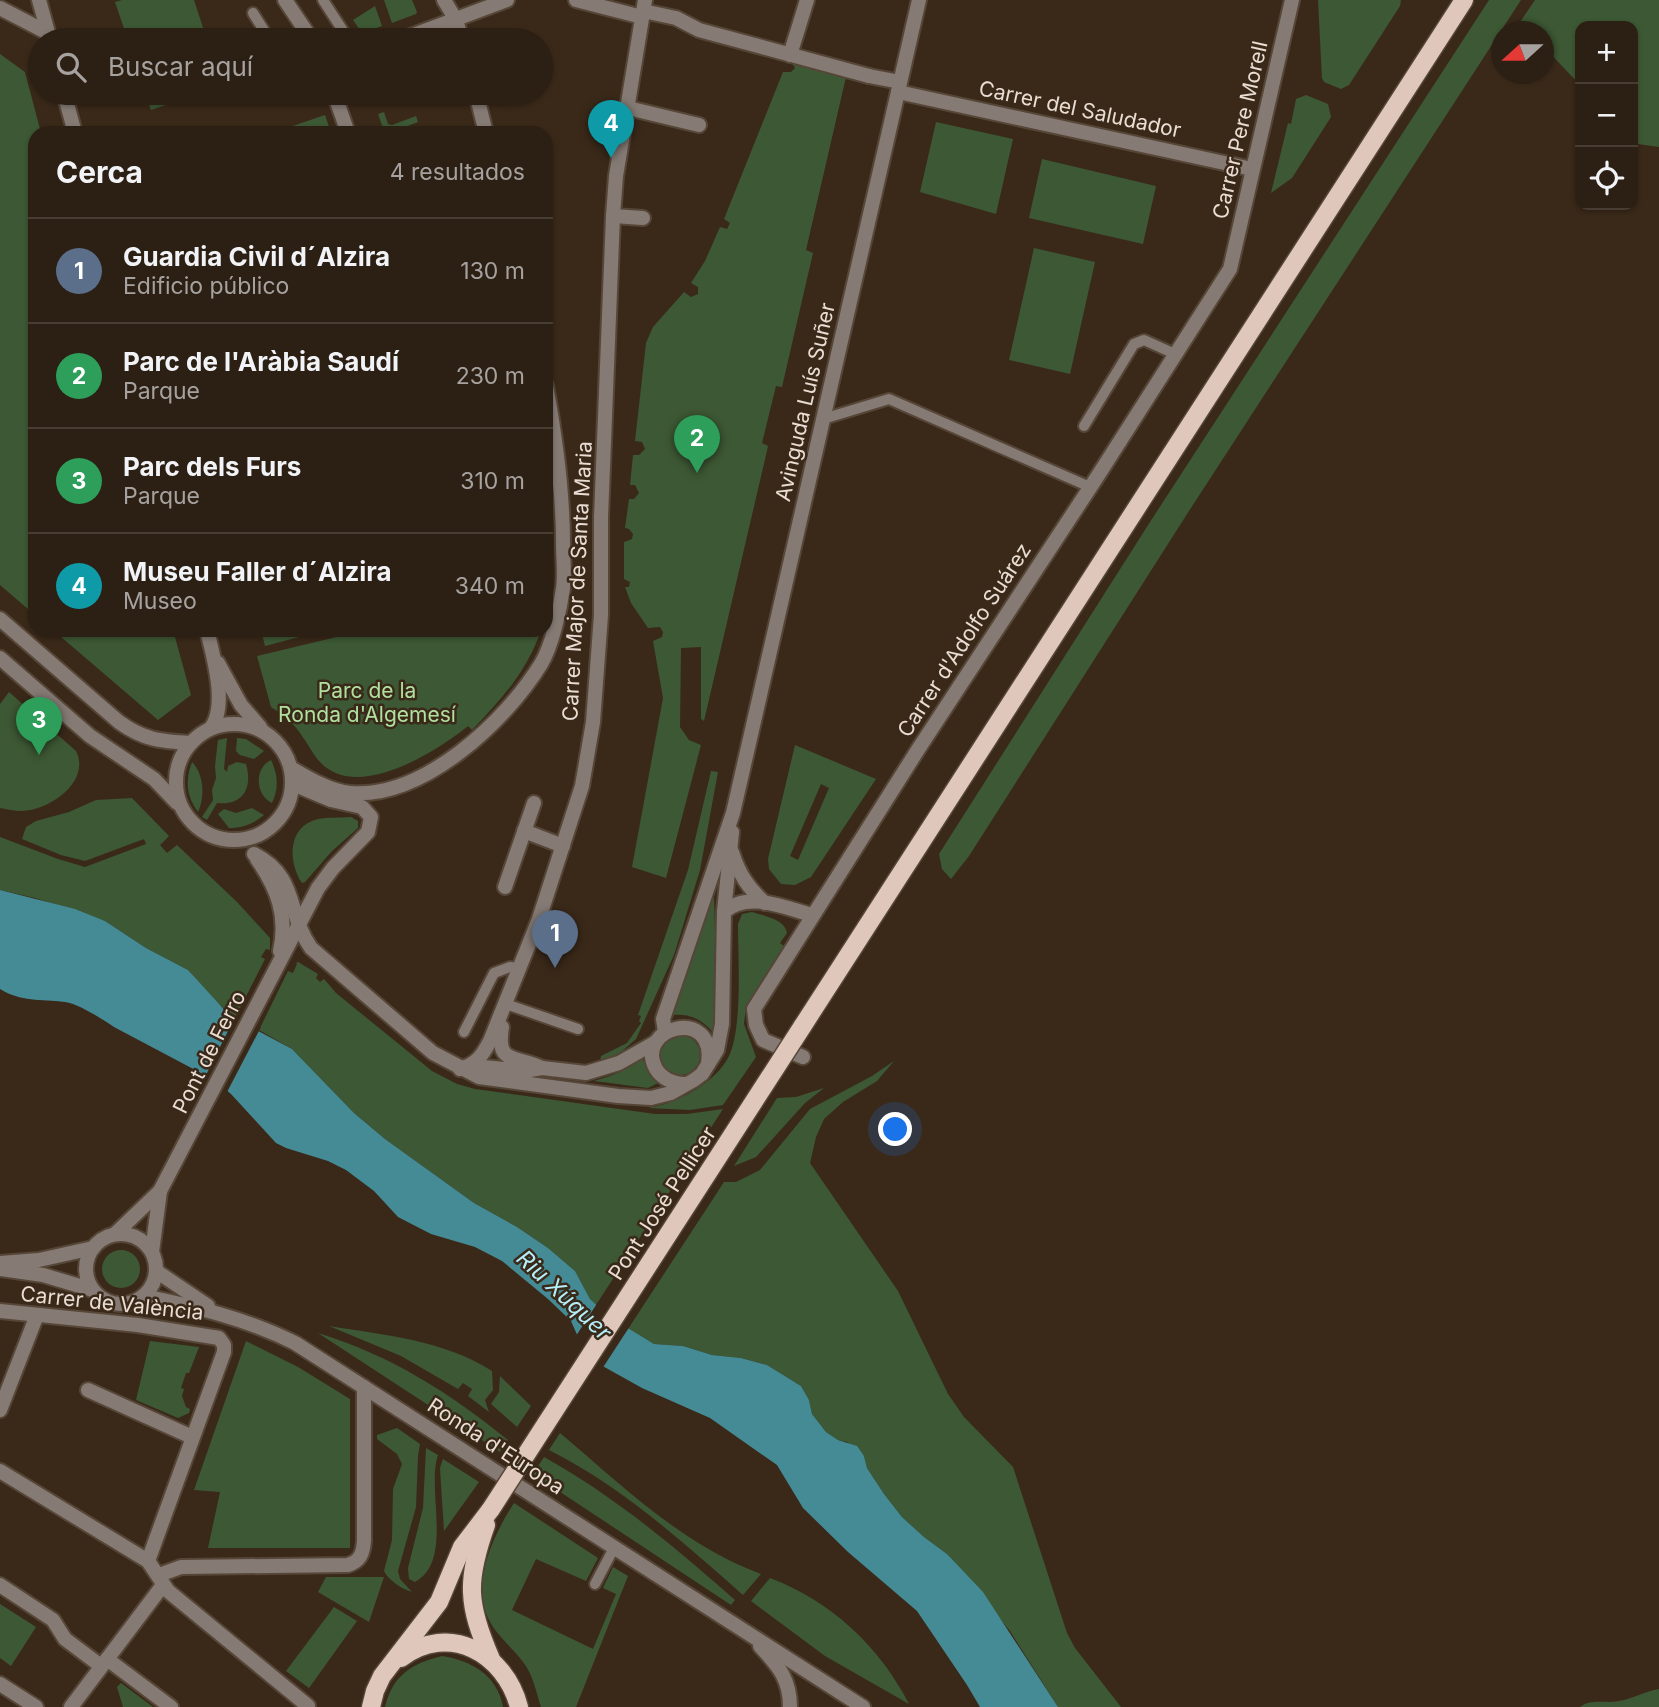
<!DOCTYPE html>
<html lang="es">
<head>
<meta charset="utf-8">
<style>
	body { margin:0; font-family:Inter,sans-serif; background:#382c21; color:#f1f3f6 }
	.controls { position:absolute; right:21px; top:21px; display:grid; overflow:hidden; border-radius:14px; box-shadow:0 2px 5px #0004 }
	.controls button { width:63px; height:63px; display:grid; place-items:center; padding:0; border:0; border-bottom:2px solid #483d33; background:#2c1f13; color:#f1f3f6; font:35px sans-serif }
	.compass { position:absolute; left:1491px; top:21px; width:63px; height:63px; border-radius:50%; background:#2c1f13; box-shadow:0 2px 5px #0004; rotate:249deg }
	.you { position:absolute; left:896px; top:1130px; width:24px; height:24px; margin:-18px; border:5px solid #fff; border-radius:50%; background:#1a73e8; box-shadow:0 0 0 10px #1a73e833 }
	.badge { display:grid; place-items:center; width:46px; height:46px; border-radius:50%; background:#b45309; color:#fff; font-size:23px; font-weight:700 }
	.pin { position:absolute; translate:-50% -58px; filter:drop-shadow(0 2px 4px #0008) }
	.pin::after { content:''; position:absolute; top:37px; width:24px; height:21px; background:inherit; clip-path:polygon(0 0,100% 0,50% 100%) }
	.list { margin:0; padding:0; list-style:none }
	h2 { display:flex; justify-content:space-between; align-items:center; height:91px; margin:0; padding:0 28px; font-size:30px }
	h2 small { font-size:23px; font-weight:400; color:#a6a2a0 }
	.list li { display:grid; grid-template-columns:46px 1fr auto; gap:21px; align-items:center; box-sizing:border-box; height:105px; padding:0 28px; border-top:2px solid #483d33 }
	.list b { display:block; font-size:26px; white-space:nowrap }
	.list p { margin:0; font-size:23px; white-space:nowrap; color:#a6a2a0 }
	.list em { font-size:23px; font-style:normal; color:#a6a2a0 }
	.icon { flex:none; width:38px; height:38px; fill:none; stroke:currentColor; stroke-width:2; stroke-linecap:round; stroke-linejoin:round }
	.map { position:relative; flex:none; width:1659px; height:1707px; overflow:hidden }
	.search { position:absolute; background:#2c1f13; box-shadow:0 2px 5px #0004; left:28px; top:28px; width:525px; height:77px; display:flex; align-items:center; gap:18px; box-sizing:border-box; padding:0 24px; border-radius:38px; color:#a6a2a0; font-size:26px }
	.panel { position:absolute; background:#2c1f13; box-shadow:0 2px 5px #0004; left:28px; top:126px; width:525px; height:511px; border-radius:21px }
	.map>svg:first-child { display:block }
</style>
</head>
<body>
<div class="map">
<svg width="1659" height="1707" viewBox="0 0 1659 1707">
	<rect width="100%" height="100%" fill="#3a2919"/>
	<g fill="#3d5834" fill-rule="evenodd">
		<polygon points="122,0 194,0 207,40 128,40 115,2"/>
		<polygon points="384,0 412,0 417,12 416,14 392,23"/>
		<polygon points="1318,0 1401,0 1400,6 1349,85 1341,89 1324,82 1322,78"/>
		<polygon points="1489,0 1521,0 1189,511 969,856 951,879 942,869 939,854 1150,522"/>
		<polygon points="1535,0 1659,0 1659,147 1638,144 1633,138 1633,26 1580,26 1580,85 1544,47 1544,32 1514,31"/>
		<polygon points="375,6 382,26 362,33 353,20"/>
		<polygon points="0,54 25,72 41,133 35,133 35,615 0,585"/>
		<polygon points="791,61 846,77 806,250 813,253 782,387 776,386 762,443 768,446 766,455 704,721 701,719 701,647 681,648 680,727 689,740 701,745 666,878 632,867 663,698 653,641 662,637 663,632 660,627 648,628 631,603 625,587 629,587 630,582 624,579 624,542 632,539 633,534 629,529 625,528 629,499 634,499 639,493 635,485 630,485 633,455 639,455 645,449 642,442 635,441 646,343 653,327 684,292 691,297 698,294 698,287 691,283 705,261 720,227 727,229 730,223 724,219 783,72 791,72 795,68"/>
		<polygon points="145,93 202,93 151,110"/>
		<polygon points="1306,95 1328,104 1331,117 1292,178 1271,193 1288,123 1291,124 1296,99"/>
		<polygon points="384,112 388,124 392,125 416,116 418,122 392,132 384,131 378,114"/>
		<polygon points="325,115 331,133 279,133 278,131"/>
		<polygon points="936,122 1013,139 996,214 920,192"/>
		<polygon points="1042,159 1156,186 1143,244 1029,218"/>
		<polygon points="1034,248 1095,262 1070,374 1009,360"/>
		<path d="M 546,460 C 553,512 556,561 546,613 Z"/>
		<polygon points="53,630 173,630 191,695 158,720"/>
		<polygon points="261,630 326,630 265,646"/>
		<path d="M 366,630 L 541,630 C 528,670 501,700 472,730 L 468,726 C 436,752 358,801 321,763 C 313,755 309,745 302,736 C 294,723 283,715 271,707 L 257,656 Z"/>
		<path d="M 9,692 L 76,751 C 91,781 51,810 22,811 C 15,811 7,809 0,808 L 0,704 Z"/>
		<path d="M 227,738 L 224,769 L 227,772 L 228,766 L 237,762 L 246,764 C 253,788 243,806 217,803 L 207,820 L 202,817 L 213,800 L 212,790 L 216,778 L 215,766 L 218,740 Z"/>
		<polygon points="237,738 246,739 264,751 254,759 240,755 236,751"/>
		<path d="M 795,745 L 876,779 L 811,877 L 795,885 L 781,884 L 769,869 L 768,859 ZM 821,784 L 829,788 L 798,860 L 790,856 Z"/>
		<path d="M 271,760 C 278,775 279,788 272,803 C 255,795 254,768 271,760 Z"/>
		<path d="M 192,762 C 204,774 205,797 198,812 C 186,796 185,780 192,762 Z"/>
		<polygon points="711,771 718,772 700,870 674,955 636,1039 620,1053 600,1062 601,1056 627,1043 641,1023 639,1021 641,1016 638,1015 688,870"/>
		<polygon points="132,798 169,836 160,845 167,853 177,845 237,902 270,938 270,950 266,949 261,957 265,959 235,1018 213,999 188,970 146,948 105,921 35,898 0,890 0,837 58,859 85,867 146,844 144,839 85,861 61,855 22,839 26,827 36,821 69,812 96,800"/>
		<path d="M 252,808 L 264,815 C 253,824 243,828 229,828 L 218,814 L 224,809 L 236,813 Z"/>
		<path d="M 351,817 L 358,821 L 358,828 L 332,851 L 305,882 L 302,883 C 288,862 287,826 318,819 C 328,817 341,818 351,817 Z"/>
		<path d="M 712,898 L 714,898 L 717,986 L 713,1032 C 702,1020 690,1013 673,1015 Z"/>
		<path d="M 752,912 C 764,916 785,919 787,933 L 780,943 L 784,946 L 746,1006 L 744,1024 L 756,1057 L 723,1105 L 690,1110 L 648,1108 C 675,1104 714,1084 728,1058 C 743,1030 738,958 738,924 L 742,914 Z"/>
		<polygon points="298,962 318,974 316,978 320,982 324,979 336,993 432,1071 457,1084 475,1089 655,1114 687,1114 723,1109 596,1305 590,1299 575,1271 548,1248 517,1227 474,1203 385,1139 354,1113 292,1049 259,1030 288,971 293,973 297,964 296,963"/>
		<circle cx="680" cy="1055" r="20"/>
		<path d="M 642,1058 L 651,1076 L 658,1083 L 648,1088 L 594,1081 C 611,1076 628,1070 642,1058 Z"/>
		<polygon points="894,1061 877,1081 843,1102 824,1119 816,1137 810,1163 898,1291 948,1394 964,1417 1013,1467 1067,1633 1075,1648 1121,1707 1058,1707 1010,1631 947,1554 924,1537 902,1517 884,1494 867,1468 864,1456 847,1442 838,1440 826,1432 812,1414 809,1400 801,1386 767,1365 741,1358 712,1355 683,1346 654,1344 628,1329 724,1182 736,1182 760,1170 810,1109 872,1076"/>
		<polygon points="824,1088 805,1103 756,1157 734,1166 777,1098 796,1097"/>
		<circle cx="121" cy="1269" r="19"/>
		<path d="M 329,1326 C 384,1335 444,1340 492,1371 L 493,1390 L 485,1400 L 489,1412 L 468,1396 L 472,1389 L 463,1383 L 458,1389 L 401,1356 Z"/>
		<path d="M 318,1333 C 392,1356 448,1392 508,1440 L 500,1452 Z"/>
		<polygon points="150,1341 199,1347 189,1373 186,1373 181,1388 184,1389 182,1396 186,1407 190,1409 189,1413 178,1418 136,1400"/>
		<polygon points="246,1341 298,1367 350,1399 350,1548 208,1548 220,1492 194,1490"/>
		<polygon points="500,1376 531,1406 517,1427 491,1404 499,1392"/>
		<path d="M 397,1428 L 420,1444 L 418,1456 L 416,1507 L 398,1571 L 400,1579 L 412,1592 C 402,1589 388,1580 384,1571 L 392,1540 L 393,1489 L 402,1464 L 397,1454 L 377,1439 L 377,1435 Z"/>
		<path d="M 560,1433 C 624,1487 681,1544 761,1574 L 743,1595 C 683,1542 621,1486 549,1450 Z"/>
		<path d="M 426,1448 L 438,1455 C 426,1489 454,1561 415,1582 L 409,1579 L 408,1568 L 423,1508 Z"/>
		<path d="M 544,1457 C 614,1496 675,1547 735,1600 L 731,1605 L 533,1474 Z"/>
		<polygon points="443,1459 479,1482 444,1531 440,1468"/>
		<path d="M 514,1503 L 598,1558 L 586,1581 L 536,1559 L 512,1610 L 593,1649 L 616,1594 L 603,1588 L 613,1567 L 628,1576 L 576,1707 L 541,1707 C 536,1692 533,1674 523,1662 C 512,1647 497,1636 489,1620 C 470,1583 494,1534 514,1503 Z"/>
		<polygon points="326,1577 384,1577 369,1622 318,1592"/>
		<path d="M 770,1578 C 831,1601 879,1646 909,1704 L 825,1656 L 751,1601 Z"/>
		<polygon points="0,1604 36,1627 11,1666 0,1658"/>
		<polygon points="334,1607 357,1621 309,1688 286,1671"/>
		<path d="M 442,1656 C 472,1661 497,1675 503,1707 L 385,1707 C 392,1676 412,1663 442,1656 Z"/>
		<polygon points="121,1683 153,1707 123,1707 117,1687"/>
		<path d="M 1659,1689 L 1659,1707 L 1580,1707 C 1592,1698 1605,1704 1619,1701 C 1633,1699 1645,1691 1659,1689 Z"/>
	</g>
	<path fill="#448b96" d="M 0,890 L 75,909 L 105,921 L 146,948 L 188,970 L 230,1016 L 292,1049 L 354,1113 L 385,1139 L 474,1203 L 517,1227 L 548,1248 L 575,1271 L 590,1299 L 608,1316 L 654,1344 L 683,1346 L 712,1355 L 741,1358 L 767,1365 L 801,1386 L 809,1400 L 812,1414 L 826,1432 L 838,1440 L 857,1446 L 864,1456 L 867,1468 L 884,1494 L 902,1517 L 924,1537 L 947,1554 L 983,1592 L 1058,1707 L 980,1707 L 967,1685 L 917,1611 L 848,1552 L 803,1508 L 777,1465 L 710,1418 L 642,1388 L 599,1364 L 582,1346 L 571,1321 L 548,1299 L 502,1261 L 475,1247 L 431,1234 L 398,1217 L 374,1191 L 346,1170 L 328,1161 L 286,1148 L 276,1143 L 231,1094 L 216,1081 L 114,1027 C 102,1019 79,1004 65,1002 C 40,999 21,1002 0,989 Z"/>
	<g fill="#3a2919">
		<polygon points="236,1015 261,1027 226,1094 204,1079"/>
		<polygon points="598,1302 610,1314 630,1326 602,1369 579,1348 574,1339"/>
	</g>
	<g fill="none" stroke-linecap="round" stroke-linejoin="round">
		<g stroke="#564637" stroke-width="14">
			<g id="service">
				<polyline points="323,0 349,40"/>
				<polyline points="253,13 270,40"/>
				<polyline points="823,419 889,399 1090,487"/>
				<polyline points="1084,426 1134,344 1144,340 1175,354"/>
				<polyline points="506,1004 578,1029"/>
				<polyline points="464,1032 494,973 510,967 520,968"/>
				<polyline points="595,1584 615,1546"/>
			</g>
		</g>
		<g stroke="#564637" stroke-width="18">
			<g id="pedestrian">
				<polyline points="643,11 676,18 699,30 869,76"/>
				<polyline points="790,55 807,0"/>
				<polyline points="596,682 601,615 601,517"/>
			</g>
		</g>
		<g stroke="#564637" stroke-width="18">
			<g id="minor">
				<polyline points="39,0 49,36"/>
				<polyline points="285,0 312,40"/>
				<polyline points="444,0 456,20 462,40"/>
				<polyline points="576,0 642,17"/>
				<polyline points="0,8 48,33"/>
				<polyline points="400,40 507,0"/>
				<polyline points="869,76 900,82"/>
				<polyline points="898,92 1252,169"/>
				<polyline points="64,93 75,133"/>
				<polyline points="334,93 348,133"/>
				<polyline points="476,93 486,133"/>
				<polyline points="628,108 699,125"/>
				<polyline points="613,216 643,218"/>
				<polyline points="601,517 613,216 616,176 645,0"/>
				<path d="M 0,619 L 119,722 C 144,740 160,741 190,743"/>
				<path d="M 207,630 C 213,656 228,705 211,728"/>
				<polyline points="0,658 90,736 154,779 177,803"/>
				<polyline points="218,663 241,705 260,727"/>
				<circle cx="234" cy="782" r="58"/>
				<path d="M 291,768 C 308,778 330,791 350,793 C 423,799 505,722 541,664 C 552,646 560,610 563,588 C 565,574 563,559 563,545 C 563,491 556,439 546,386"/>
				<polyline points="524,831 563,846"/>
				<path d="M 732,852 C 739,874 748,888 765,903"/>
				<path d="M 254,854 C 299,877 286,913 311,948 L 433,1053 L 479,1077 L 618,1096 L 651,1098 L 671,1093 L 694,1080 L 702,1074 L 717,1050 L 722,1024 L 724,912 L 732,832"/>
				<path d="M 257,859 C 277,888 288,915 280,951"/>
				<polyline points="505,887 534,803"/>
				<path d="M 724,912 C 747,890 785,908 812,915"/>
				<path d="M 502,1027 C 496,1065 514,1055 542,1068"/>
				<polyline points="665,1032 663,1019 733,813 919,0"/>
				<polyline points="803,1057 763,1040 756,1025 754,1009 919,748 1099,474 1230,269 1292,0"/>
				<polyline points="472,1066 524,1071 542,1068 586,1073 619,1063 656,1042"/>
				<path d="M 460,1069 C 477,1064 482,1056 490,1041 L 539,919 L 582,786 L 593,722 L 596,682"/>
				<path d="M 684,1084 C 673,1083 663,1080 656,1069 C 633,1027 717,1005 708,1064"/>
				<polyline points="115,1234 160,1191 318,888 333,868 368,832 371,817 362,807 331,800 293,784"/>
				<circle cx="121" cy="1269" r="35"/>
				<polyline points="152,1252 160,1191"/>
				<polyline points="1,1263 39,1260 93,1248"/>
				<polyline points="0,1269 43,1275 93,1290"/>
				<polyline points="156,1271 208,1306"/>
				<path d="M 144,1296 C 197,1307 247,1319 295,1343 L 863,1707"/>
				<polyline points="0,1311 138,1325 219,1338 224,1345 224,1352 148,1561"/>
				<polyline points="88,1390 192,1437"/>
				<polyline points="0,1410 37,1315"/>
				<polyline points="0,1471 148,1561 168,1591 308,1706"/>
				<path d="M 159,1575 L 181,1567 L 348,1565 C 360,1561 363,1554 364,1541 L 364,1387"/>
				<polyline points="0,1585 53,1620 65,1639 101,1666"/>
				<path d="M 760,1646 C 778,1666 790,1678 790,1707"/>
				<polyline points="107,1659 171,1707"/>
				<polyline points="0,1684 36,1707"/>
				<polyline points="71,1707 163,1585"/>
			</g>
		</g>
		<g stroke="#564637" stroke-width="21">
			<g id="primary">
				<polyline points="802,1027 1464,0"/>
				<path d="M 486,1525 C 466,1581 467,1604 491,1659"/>
				<path d="M 401,1658 C 449,1622 505,1653 519,1707"/>
				<polyline points="371,1707 375,1691 382,1676 439,1602 462,1547 491,1509"/>
			</g>
		</g>
		<use href="#service" stroke="#857a74" stroke-width="10"/>
		<use href="#pedestrian" stroke="#857a74" stroke-width="14"/>
		<use href="#minor" stroke="#857a74" stroke-width="14"/>
		<use href="#primary" stroke="#dfc7bb" stroke-width="18"/>
		<g stroke="#564637" stroke-width="21" stroke-linecap="butt">
			<polyline id="primary-bridge" points="491,1509 802,1027"/>
		</g>
		<use href="#primary-bridge" stroke="#dfc7bb" stroke-width="18"/>
	</g>
	<g text-anchor="middle" dominant-baseline="central" stroke-width="5" stroke-linejoin="round" paint-order="stroke">
		<g font-size="21" fill="#e9ddd4" stroke="#3a2919">
			<text transform="translate(1080 109) rotate(12)">Carrer del Saludador</text>
			<text transform="translate(1240 130) rotate(-77)">Carrer Pere Morell</text>
			<text transform="translate(805 402) rotate(-77)">Avinguda Luís Suñer</text>
			<text transform="translate(577 581) rotate(-87)">Carrer Major de Santa Maria</text>
			<text transform="translate(964 640) rotate(-57)">Carrer d'Adolfo Suárez</text>
			<text transform="translate(209 1052) rotate(-63)">Pont de Ferro</text>
			<text transform="translate(662 1203) rotate(-57)">Pont José Pellicer</text>
			<text transform="translate(112 1303) rotate(6)">Carrer de València</text>
			<text transform="translate(496 1446) rotate(33)">Ronda d'Europa</text>
		</g>
		<g font-size="21" fill="#afe09e" stroke="#3a2919">
			<text x="367" y="690">Parc de la<tspan x="367" dy="24">Ronda d'Algemesí</tspan></text>
		</g>
		<g font-size="23" font-style="italic" fill="#b3eef9" stroke="#3a2919">
			<text transform="translate(564 1295) rotate(43)">Riu Xúquer</text>
		</g>
	</g>
</svg>
<div class="controls">
<button>+</button>
<button>−</button>
<button><svg class="icon" aria-label="locate" viewBox="0 0 24 24"><circle cx="12" cy="12" r="6"/><path d="M12 2v4M12 18v4M2 12h4M18 12h4"/></svg></button>
</div>
<svg class="compass" viewBox="-18 -18 36 36"><path d="M0-13l5 13h-10z" fill="#e53935"/><path d="M0 13l5-13h-10z" fill="#a6a2a0"/></svg>
<div class="you"></div>
<div class="pin badge" style="left:555px;top:968px;background:#5c6f8a">1</div>
<div class="pin badge" style="left:697px;top:473px;background:#2e9e5b">2</div>
<div class="pin badge" style="left:39px;top:755px;background:#2e9e5b">3</div>
<div class="pin badge" style="left:611px;top:158px;background:#0f9aa8">4</div>
<div class="search"><svg class="icon" aria-label="search" viewBox="0 0 24 24"><circle cx="10" cy="10" r="6"/><path d="M15 15l6 6"/></svg>Buscar aquí</div>
<section class="panel">
<h2>Cerca<small>4 resultados</small></h2>
<ul class="list">
<li><span class="badge" style="background:#5c6f8a">1</span><div><b>Guardia Civil d´Alzira</b><p>Edificio público</p></div><em>130 m</em></li>
<li><span class="badge" style="background:#2e9e5b">2</span><div><b>Parc de l'Aràbia Saudí</b><p>Parque</p></div><em>230 m</em></li>
<li><span class="badge" style="background:#2e9e5b">3</span><div><b>Parc dels Furs</b><p>Parque</p></div><em>310 m</em></li>
<li><span class="badge" style="background:#0f9aa8">4</span><div><b>Museu Faller d´Alzira</b><p>Museo</p></div><em>340 m</em></li>
</ul>
</section>
</div>
</body>
</html>
